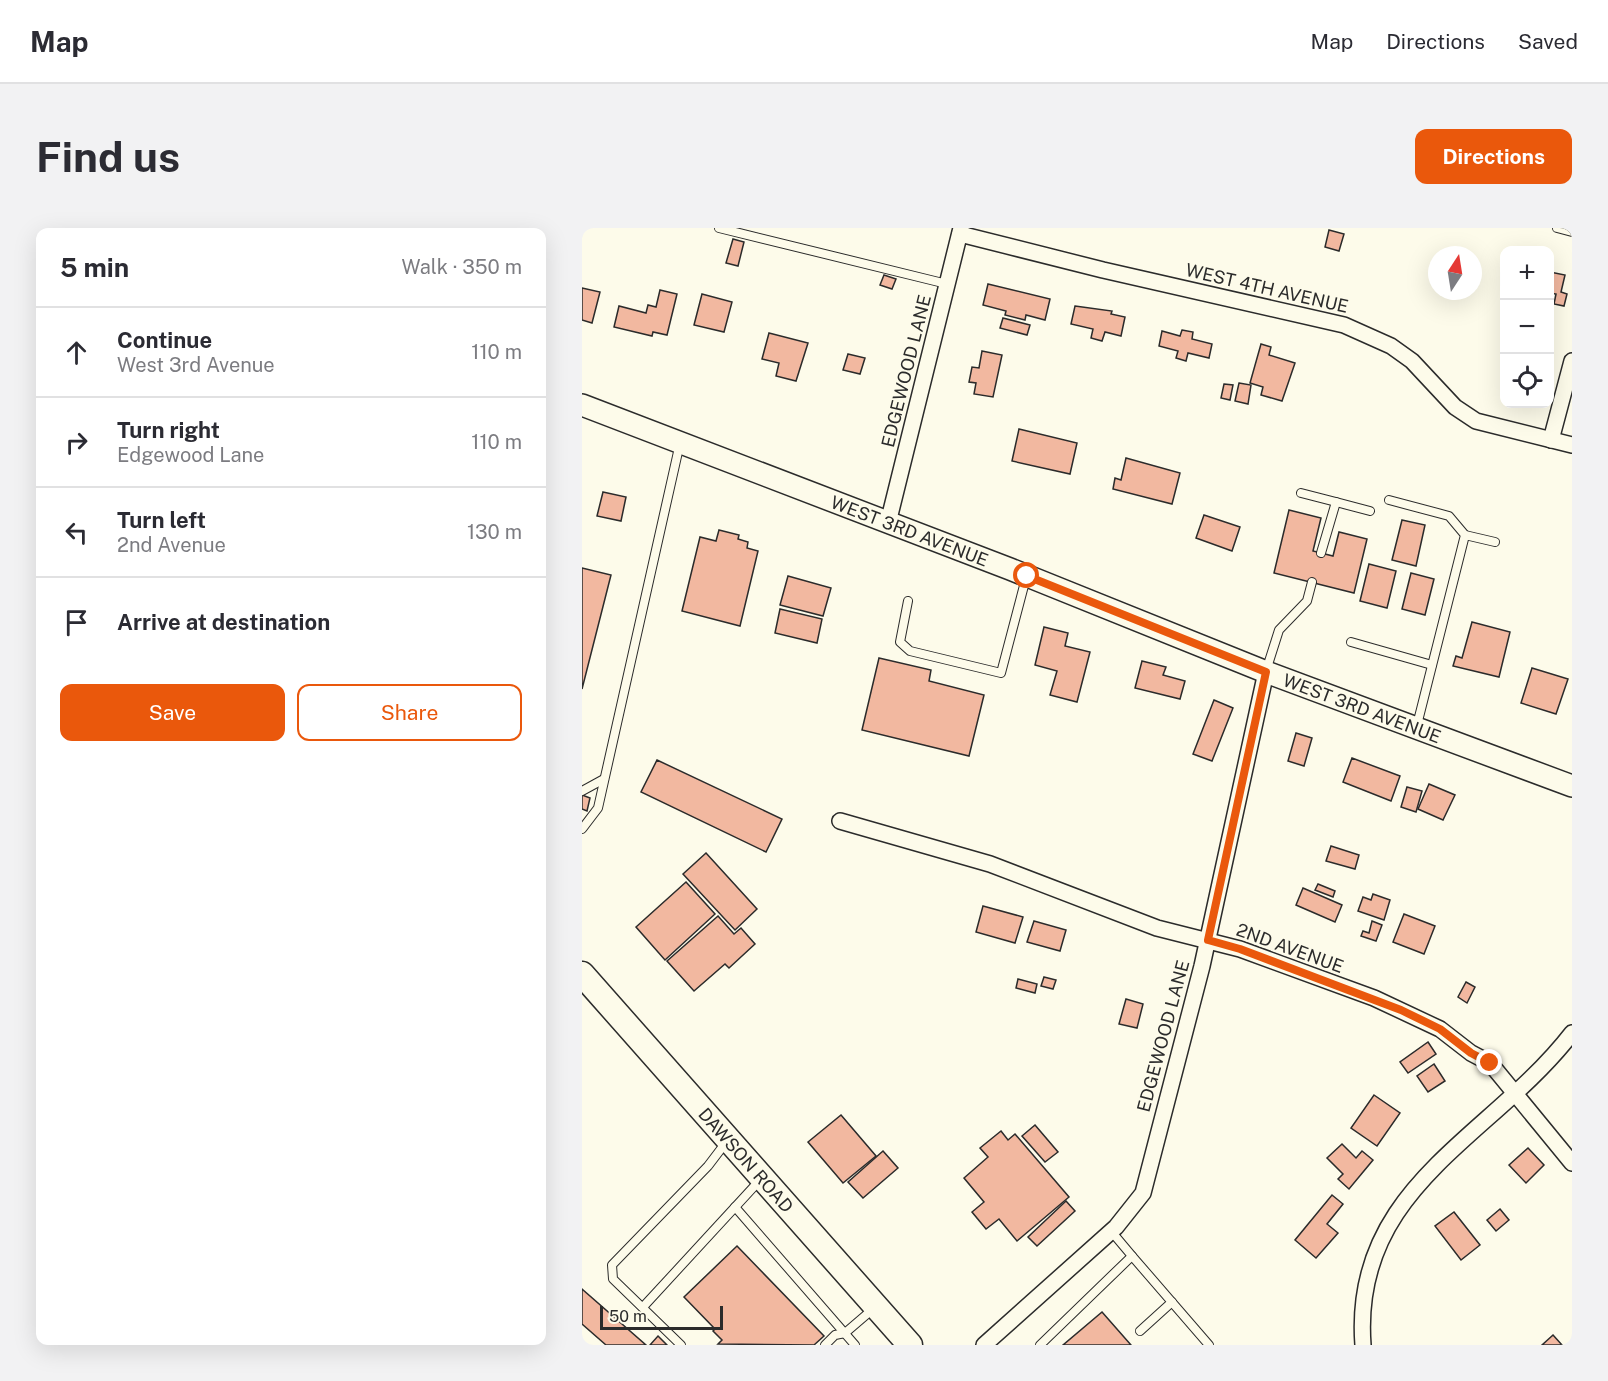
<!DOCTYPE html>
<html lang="en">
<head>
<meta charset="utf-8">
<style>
	body { margin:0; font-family:"Public Sans",sans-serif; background:#f2f2f3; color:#2b2b33 }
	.controls { position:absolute; right:18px; top:18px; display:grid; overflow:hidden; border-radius:12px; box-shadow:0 6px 24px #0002 }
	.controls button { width:54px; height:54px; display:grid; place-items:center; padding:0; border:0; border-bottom:2px solid #e1e1e2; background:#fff; color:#2b2b33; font:30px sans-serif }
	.compass { position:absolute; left:846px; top:18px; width:54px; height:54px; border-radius:50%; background:#fff; box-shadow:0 6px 24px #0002; rotate:12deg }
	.scale { position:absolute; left:18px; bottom:15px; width:123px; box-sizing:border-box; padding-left:6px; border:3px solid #2b2b2b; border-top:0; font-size:16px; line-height:21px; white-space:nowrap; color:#2b2b2b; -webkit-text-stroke:4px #fdfbea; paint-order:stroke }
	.stop { position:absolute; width:18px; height:18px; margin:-14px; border:4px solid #ea580c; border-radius:50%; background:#fff }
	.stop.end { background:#ea580c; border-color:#fff; box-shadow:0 2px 6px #0008 }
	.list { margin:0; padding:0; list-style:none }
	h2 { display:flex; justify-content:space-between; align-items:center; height:78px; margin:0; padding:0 24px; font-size:26px }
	h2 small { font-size:20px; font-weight:400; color:#7c7c81 }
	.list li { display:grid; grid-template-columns:39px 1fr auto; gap:18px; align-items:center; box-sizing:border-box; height:90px; padding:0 24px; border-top:2px solid #e1e1e2 }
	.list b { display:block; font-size:22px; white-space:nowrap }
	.list p { margin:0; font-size:20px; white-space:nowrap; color:#7c7c81 }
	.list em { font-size:20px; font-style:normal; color:#7c7c81 }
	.actions { display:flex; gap:12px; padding:18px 24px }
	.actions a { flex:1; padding:14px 0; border:2px solid #ea580c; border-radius:12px; text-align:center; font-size:21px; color:#ea580c }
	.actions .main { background:#ea580c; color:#fff }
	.icon { flex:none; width:33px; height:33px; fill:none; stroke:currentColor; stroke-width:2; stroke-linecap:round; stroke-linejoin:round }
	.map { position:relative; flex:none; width:990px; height:1117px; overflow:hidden; border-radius:12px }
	header { display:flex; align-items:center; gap:36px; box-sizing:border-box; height:84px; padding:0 30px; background:#fff; border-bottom:2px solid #e1e1e2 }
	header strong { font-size:28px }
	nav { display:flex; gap:33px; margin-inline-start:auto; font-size:21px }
	.intro { display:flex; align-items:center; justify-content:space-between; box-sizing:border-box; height:144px; padding:0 36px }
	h1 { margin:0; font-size:42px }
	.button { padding:15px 27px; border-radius:12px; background:#ea580c; color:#fff; font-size:21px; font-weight:700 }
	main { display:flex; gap:36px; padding:0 36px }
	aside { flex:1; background:#fff; border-radius:12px; box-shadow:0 6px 24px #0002 }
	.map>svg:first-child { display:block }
</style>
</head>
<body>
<header>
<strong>Map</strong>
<nav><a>Map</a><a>Directions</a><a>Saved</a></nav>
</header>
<div class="intro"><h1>Find us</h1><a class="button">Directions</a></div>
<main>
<aside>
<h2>5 min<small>Walk · 350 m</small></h2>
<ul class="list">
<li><svg class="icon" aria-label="ahead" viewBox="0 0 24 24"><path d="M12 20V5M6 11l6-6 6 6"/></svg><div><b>Continue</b><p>West 3rd Avenue</p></div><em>110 m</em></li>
<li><svg class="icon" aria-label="right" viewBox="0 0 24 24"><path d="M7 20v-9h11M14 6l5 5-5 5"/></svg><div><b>Turn right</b><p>Edgewood Lane</p></div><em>110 m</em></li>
<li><svg class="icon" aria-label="left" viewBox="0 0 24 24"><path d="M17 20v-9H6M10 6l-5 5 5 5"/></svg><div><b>Turn left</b><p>2nd Avenue</p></div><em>130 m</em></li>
<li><svg class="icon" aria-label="arrive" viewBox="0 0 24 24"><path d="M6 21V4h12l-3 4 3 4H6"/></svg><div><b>Arrive at destination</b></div></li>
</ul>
<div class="actions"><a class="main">Save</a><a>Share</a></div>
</aside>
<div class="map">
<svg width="990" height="1117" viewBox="0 0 990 1117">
	<rect width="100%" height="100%" fill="#fdfbea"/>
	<g fill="#f2b8a0" stroke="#2b2b2b" stroke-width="1.5">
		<polygon points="747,2 762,6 757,23 743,19"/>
		<polygon points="151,11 162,14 156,38 144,35"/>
		<polygon points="968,44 983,47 979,64 985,66 982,78 972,76 974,66 968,65"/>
		<polygon points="302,47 314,51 310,61 298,57"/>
		<polygon points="406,56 468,71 463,92 444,87 443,92 423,87 424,83 401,77"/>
		<polygon points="0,60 18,64 10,95 0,92"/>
		<polygon points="78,62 95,66 85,107 71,104 70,108 32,99 37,78 64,85 66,77 74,79"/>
		<polygon points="120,66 150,74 142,104 112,97"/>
		<polygon points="493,78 530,83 529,86 543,89 539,108 523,104 520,113 509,110 511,101 489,96"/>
		<polygon points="421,90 448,97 445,107 418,100"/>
		<polygon points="600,102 611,104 610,111 630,116 627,130 606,125 604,133 594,130 596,123 577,118 580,103 598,108"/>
		<polygon points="187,105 226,115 214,153 194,148 197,135 180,131"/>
		<polygon points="679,116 689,119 687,127 713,135 700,173 679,167 681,159 668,155"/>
		<polygon points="400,123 420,127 411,169 392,166 394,155 387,154 390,139 397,140"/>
		<polygon points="266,126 283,130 278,146 261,142"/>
		<polygon points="657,155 669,157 666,176 653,173"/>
		<polygon points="642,156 651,157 648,172 639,170"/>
		<polygon points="437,201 495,215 488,246 430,233"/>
		<polygon points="544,230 598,245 590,276 531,261 533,250 539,252"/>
		<polygon points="21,264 44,269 39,293 15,288"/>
		<polygon points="707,282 739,290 731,323 751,328 757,304 785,311 772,365 692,345"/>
		<polygon points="622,287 658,299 650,323 614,310"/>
		<polygon points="820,292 843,297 834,338 810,332"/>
		<polygon points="137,302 157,307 156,311 166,314 165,320 176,323 158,398 100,383 118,309 134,313"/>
		<polygon points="787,336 814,343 805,380 778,373"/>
		<polygon points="0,340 29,347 0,461"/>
		<polygon points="829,345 852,351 843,387 820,381"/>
		<polygon points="206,348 249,360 241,388 198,377"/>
		<polygon points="198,381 240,391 235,415 193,405"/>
		<polygon points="890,394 928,404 917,449 871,438 874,428 880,430"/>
		<polygon points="462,399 486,405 483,418 508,424 495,474 468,467 475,443 453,437"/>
		<polygon points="297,430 349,442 347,453 402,467 387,528 280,502"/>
		<polygon points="560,433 584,439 581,447 603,453 598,471 553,460"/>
		<polygon points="950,440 986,451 974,486 939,475"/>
		<polygon points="632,472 651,480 630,533 611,526"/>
		<polygon points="714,505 730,510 722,538 706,533"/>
		<polygon points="770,530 818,548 809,573 761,554"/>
		<polygon points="75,532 200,591 184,624 59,564"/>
		<polygon points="847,556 873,567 861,592 836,581"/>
		<polygon points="825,559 840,563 834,584 819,579"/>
		<polygon points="0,567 8,570 5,583 0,581"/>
		<polygon points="749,618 777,627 773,641 744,633"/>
		<polygon points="124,625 175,681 153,702 101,646"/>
		<polygon points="104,654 133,686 83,732 54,699"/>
		<polygon points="736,656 753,663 751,669 733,662"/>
		<polygon points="721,660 760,677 753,694 714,677"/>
		<polygon points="791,666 808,672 802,692 776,683 781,669 789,672"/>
		<polygon points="401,678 441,689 433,715 394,704"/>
		<polygon points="822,686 853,698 842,726 811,714"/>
		<polygon points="136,688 152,706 159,700 173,716 147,740 143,736 112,763 85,733"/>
		<polygon points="452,693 484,702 478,723 445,714"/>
		<polygon points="790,693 800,697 794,713 779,708 781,703 787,705"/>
		<polygon points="462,749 474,752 471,761 459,758"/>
		<polygon points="436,751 455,756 453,765 434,760"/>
		<polygon points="884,754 893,759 885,775 876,769"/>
		<polygon points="544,771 561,776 555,800 537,796"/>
		<polygon points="846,814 854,826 826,845 818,834"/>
		<polygon points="852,836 863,853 846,864 835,848"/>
		<polygon points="792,867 818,885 795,918 769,900"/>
		<polygon points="259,887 294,928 261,955 226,914"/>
		<polygon points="453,897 476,924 463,934 440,908"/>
		<polygon points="419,903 426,912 433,906 487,969 435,1013 417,991 404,1001 390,984 402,974 382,950 406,929 398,920"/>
		<polygon points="760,916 774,930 780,923 791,932 767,961 756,951 761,946 745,930"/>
		<polygon points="946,920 962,937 944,955 927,937"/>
		<polygon points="301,923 316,940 281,970 266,954"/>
		<polygon points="750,967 761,976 745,996 756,1005 734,1030 713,1012"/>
		<polygon points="484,973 493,983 455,1018 446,1009"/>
		<polygon points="918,981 927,992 914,1003 905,992"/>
		<polygon points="872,984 898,1017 879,1032 853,998"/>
		<polygon points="155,1018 242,1108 232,1117 136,1116 140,1112 131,1103 133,1101 102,1069"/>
		<polygon points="0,1061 64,1117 24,1117 0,1096"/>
		<polygon points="520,1084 549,1117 481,1117"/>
		<polygon points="971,1107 980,1117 960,1117"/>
		<polygon points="76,1108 85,1117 68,1117"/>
	</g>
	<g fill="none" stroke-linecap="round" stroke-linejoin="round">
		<g stroke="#2b2b2b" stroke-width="10">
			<g id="lane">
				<polyline points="137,0 365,56"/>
				<polyline points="975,0 990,4"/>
				<polyline points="719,265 754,274 739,325"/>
				<polyline points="807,272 867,288 883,307 835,497"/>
				<polyline points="754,274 788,283"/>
				<polyline points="883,307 913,314"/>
				<polyline points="326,373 318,414 328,423 419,445 444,350"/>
				<polyline points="769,414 850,437"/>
				<polyline points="684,443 697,402 725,373 730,354"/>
				<polyline points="0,563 22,551"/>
				<polyline points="0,601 16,580 98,215"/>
				<polyline points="153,979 273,1117"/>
				<polyline points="550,1028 627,1117"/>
				<polyline points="61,1079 179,951"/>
				<polyline points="558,1103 590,1074"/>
				<polyline points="99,1117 31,1051 30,1037 126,938 145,913"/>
				<polyline points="243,1117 253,1107 263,1105 291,1081"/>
				<polyline points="458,1117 550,1028 529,1003"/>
			</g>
		</g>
		<g stroke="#2b2b2b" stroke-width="18">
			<g id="street">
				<polyline points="378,6 521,42 762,97 809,118 830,133 873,179 894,193 990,217"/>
				<polyline points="969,212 990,133"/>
				<polyline points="306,295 379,0"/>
				<polyline points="258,593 408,636 575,700 658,721 792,770 858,801 889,825 908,835 990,935"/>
				<polyline points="402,1117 534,999 561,965 620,738 684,444"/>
				<path d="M 781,1117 C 769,959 908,911 990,805"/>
			</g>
		</g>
		<g stroke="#2b2b2b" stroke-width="24">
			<g id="secondary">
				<path id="s1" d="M 0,177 L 428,341 L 684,444 L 990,558"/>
			</g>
		</g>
		<g stroke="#2b2b2b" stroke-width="27">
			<g id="primary">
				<path id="s2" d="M 0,746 L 328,1117"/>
			</g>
		</g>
		<use href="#lane" stroke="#fdfbea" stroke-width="8"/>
		<use href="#street" stroke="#fdfbea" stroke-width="15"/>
		<use href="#secondary" stroke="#fdfbea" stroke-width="21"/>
		<use href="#primary" stroke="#fdfbea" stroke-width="24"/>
	</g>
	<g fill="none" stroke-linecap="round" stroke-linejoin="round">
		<polyline stroke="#ea580c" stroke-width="8" points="445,348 684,444 626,712 658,721 819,782 858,801 889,825 908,835"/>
	</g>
	<g text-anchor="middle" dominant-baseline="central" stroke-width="4.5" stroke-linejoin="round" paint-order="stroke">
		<g font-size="18" fill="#2b2b2b" stroke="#fdfbea">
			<text transform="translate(685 60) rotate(13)">WEST 4TH AVENUE</text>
			<text transform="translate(324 143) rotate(-76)">EDGEWOOD LANE</text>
			<text stroke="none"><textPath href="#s1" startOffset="351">WEST 3RD AVENUE</textPath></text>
			<text stroke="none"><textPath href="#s1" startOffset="837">WEST 3RD AVENUE</textPath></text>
			<text transform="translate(708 720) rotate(20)">2ND AVENUE</text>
			<text transform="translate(581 808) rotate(-75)">EDGEWOOD LANE</text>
			<text stroke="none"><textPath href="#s2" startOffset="248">DAWSON ROAD</textPath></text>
		</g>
	</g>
</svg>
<div class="controls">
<button>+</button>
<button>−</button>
<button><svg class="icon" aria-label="locate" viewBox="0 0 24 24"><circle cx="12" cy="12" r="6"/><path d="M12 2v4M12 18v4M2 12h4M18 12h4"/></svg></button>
</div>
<svg class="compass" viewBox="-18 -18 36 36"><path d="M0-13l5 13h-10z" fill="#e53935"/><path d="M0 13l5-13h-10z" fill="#7c7c81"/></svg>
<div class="scale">50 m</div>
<div class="stop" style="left:445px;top:348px"></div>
<div class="stop end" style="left:908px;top:835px"></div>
</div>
</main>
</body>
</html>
